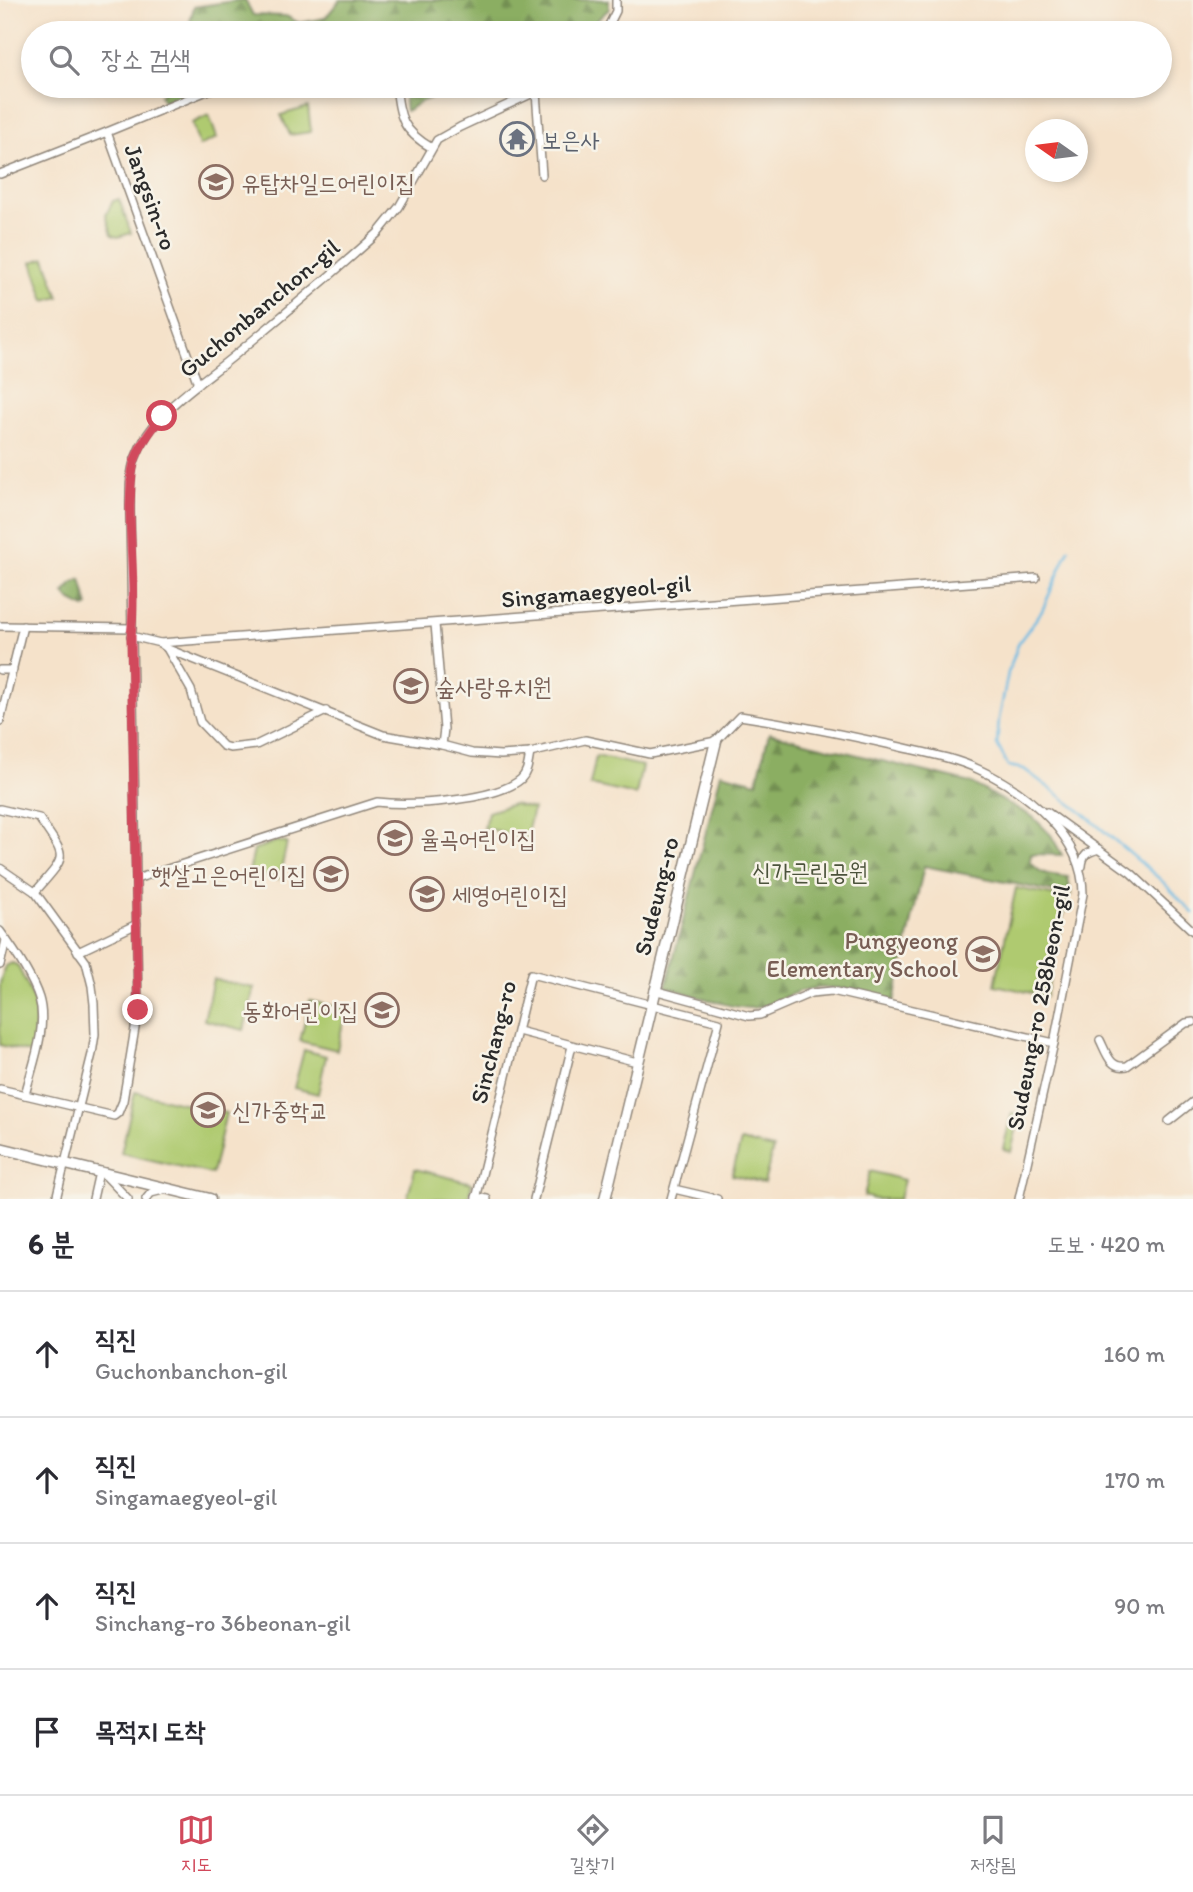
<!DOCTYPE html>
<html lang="ko">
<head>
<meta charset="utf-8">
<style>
	body { margin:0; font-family:Itim,"Poor Story",sans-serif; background:#f2f2f3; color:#2b2b33 }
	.compass { position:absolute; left:1025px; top:119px; width:63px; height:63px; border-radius:50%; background:#fff; box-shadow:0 4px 10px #0003; rotate:284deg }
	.stop { position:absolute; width:21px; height:21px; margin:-16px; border:5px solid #d1495b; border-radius:50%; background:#fff }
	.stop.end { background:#d1495b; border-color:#fff; box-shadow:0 2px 7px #0008 }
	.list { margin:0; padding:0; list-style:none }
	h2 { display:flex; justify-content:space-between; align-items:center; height:91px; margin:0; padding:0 28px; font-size:30px }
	h2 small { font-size:23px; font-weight:400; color:#7c7c81 }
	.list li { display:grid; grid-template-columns:46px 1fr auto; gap:21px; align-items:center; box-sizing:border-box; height:126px; padding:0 28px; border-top:2px solid #e1e1e2 }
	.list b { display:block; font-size:26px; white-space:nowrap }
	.list p { margin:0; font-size:23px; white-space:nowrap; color:#7c7c81 }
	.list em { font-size:23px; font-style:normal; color:#7c7c81 }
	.icon { flex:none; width:38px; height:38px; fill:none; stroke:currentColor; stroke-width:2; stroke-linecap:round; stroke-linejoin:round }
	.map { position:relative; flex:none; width:1193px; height:1199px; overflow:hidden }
	.search { position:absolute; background:#fff; box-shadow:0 4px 10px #0003; left:21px; right:21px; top:21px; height:77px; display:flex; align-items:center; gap:18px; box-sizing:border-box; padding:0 24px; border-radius:38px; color:#7c7c81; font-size:26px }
	.sheet { height:595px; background:#fff }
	nav { display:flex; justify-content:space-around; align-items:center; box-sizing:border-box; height:98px; border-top:2px solid #e1e1e2; background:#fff; font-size:19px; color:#7c7c81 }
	nav a { display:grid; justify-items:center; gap:4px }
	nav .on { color:#d1495b }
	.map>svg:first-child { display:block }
</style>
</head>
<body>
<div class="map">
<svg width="1193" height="1199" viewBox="0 0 1193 1199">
	<defs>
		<pattern id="forest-firs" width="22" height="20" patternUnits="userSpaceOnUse" patternTransform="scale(1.75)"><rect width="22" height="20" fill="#8bae62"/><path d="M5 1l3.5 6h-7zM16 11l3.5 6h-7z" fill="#728e51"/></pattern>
	</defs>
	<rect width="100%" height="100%" fill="#f7f3e8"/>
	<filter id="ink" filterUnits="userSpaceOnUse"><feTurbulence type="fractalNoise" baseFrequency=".0143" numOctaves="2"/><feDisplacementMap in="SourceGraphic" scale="14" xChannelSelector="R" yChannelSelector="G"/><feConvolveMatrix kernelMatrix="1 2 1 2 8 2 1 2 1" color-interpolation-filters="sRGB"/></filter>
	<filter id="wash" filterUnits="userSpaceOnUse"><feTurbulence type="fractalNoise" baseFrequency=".00686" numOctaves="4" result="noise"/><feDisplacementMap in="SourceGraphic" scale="28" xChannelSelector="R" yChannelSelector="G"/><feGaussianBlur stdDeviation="1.57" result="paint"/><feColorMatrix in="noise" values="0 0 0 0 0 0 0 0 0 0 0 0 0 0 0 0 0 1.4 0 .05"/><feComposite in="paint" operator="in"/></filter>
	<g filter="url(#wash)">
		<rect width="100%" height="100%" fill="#f5e2ca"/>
		<g fill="#afca70" stroke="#6d7a4e" stroke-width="2">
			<polygon points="308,107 311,132 290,135 281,115"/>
			<polygon points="209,115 217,138 199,146 192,123"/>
			<polygon points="119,199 131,233 118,237 112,235 106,215 113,201"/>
			<polygon points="45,258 59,297 45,301 32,262"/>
			<polygon points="596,756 642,766 636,795 590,785"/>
			<polygon points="513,804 533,809 526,837 484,828 488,812"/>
			<polygon points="277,841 287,843 279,879 249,872 254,850"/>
			<polygon points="1016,888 1067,898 1046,996 995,985"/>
			<path d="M 12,963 L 17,965 C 38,1005 39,1009 31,1053 L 0,1045 L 0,984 L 5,966 Z"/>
			<polygon points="213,979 254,988 244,1030 204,1020"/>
			<polygon points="310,1001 346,1009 337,1050 300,1041"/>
			<polygon points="304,1050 326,1056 318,1094 294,1088"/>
			<polygon points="135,1092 226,1113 212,1174 121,1153"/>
			<polygon points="1012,1113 1020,1115 1011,1152 1003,1149"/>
			<polygon points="741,1141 773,1149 764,1183 732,1175"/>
			<polygon points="415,1169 472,1183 468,1199 407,1199"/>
			<polygon points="870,1171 904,1180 899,1199 875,1199 864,1196"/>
		</g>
		<g fill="url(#forest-firs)" stroke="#5b6c46" stroke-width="2">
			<polygon points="241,0 245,0 253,15 286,16 299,23 325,18 340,0 609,0 609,9 583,33 187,33 194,7"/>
			<polygon points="169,86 206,86 164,102 160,95"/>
			<polygon points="403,86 463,86 422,101 406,111"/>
			<polygon points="81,579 88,606 85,608 71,601 64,593 72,584"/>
			<path d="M 769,733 L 971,783 L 1033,817 L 1051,835 L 1062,855 L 1031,854 L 1030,861 C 1040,876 1052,875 1068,877 L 1071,895 L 924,866 L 894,1001 C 859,992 828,980 792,994 C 779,999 766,1008 751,1008 C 728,1008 690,993 666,987 L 721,773 L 757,782 Z"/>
		</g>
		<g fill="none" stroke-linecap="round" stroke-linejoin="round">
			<polyline stroke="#68b9e3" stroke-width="2.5" points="1069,549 1042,611 1019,642 1008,673 999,719 997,744 1008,766 1024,769 1083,813 1161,880 1193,913"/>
		</g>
	</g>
	<g filter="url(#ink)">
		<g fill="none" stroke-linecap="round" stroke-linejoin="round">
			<g stroke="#90867a" stroke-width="10">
				<g id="street">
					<polyline points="605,33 616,11 616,0"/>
					<path d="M 396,86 C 400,118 402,131 432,148"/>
					<polyline points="536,92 542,175"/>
					<polyline points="107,132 219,86"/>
					<polyline points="0,174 107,132 198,384"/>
					<polyline points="435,624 444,729 442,745"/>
					<polyline points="0,626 132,628"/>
					<path d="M 131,636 L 160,643 L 168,649 L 383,735 L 442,745 L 472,753 L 501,755 L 530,753 L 585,740 L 650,754 L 716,741 L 740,716 C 792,724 842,734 892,745 C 921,752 953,757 980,770 C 1028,792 1083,837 1083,894 L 1054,1043 L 1019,1199"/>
					<polyline points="160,643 1036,578"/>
					<polyline points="168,650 191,690 200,722 223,746 230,748 256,745 326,711"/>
					<polyline points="0,670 13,670"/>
					<polyline points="0,721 23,626"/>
					<path d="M 0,809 L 39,818 C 67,860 69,853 35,892"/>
					<polyline points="1047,812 1131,873 1193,931"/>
					<path d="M 1082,866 C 1083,854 1088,852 1099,849"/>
					<polyline points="0,868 35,892 86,962 92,986 94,1004 95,1034 92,1054 56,1199"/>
					<path d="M 136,879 L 130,512 C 130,495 129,475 135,459 C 152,411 199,385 235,355 C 283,315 332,275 378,233 L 399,207 L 437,140 L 460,127 L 548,86"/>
					<path d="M 0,931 C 14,950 32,976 39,998 C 48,1028 32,1066 25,1095"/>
					<polyline points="78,952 137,924"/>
					<polyline points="0,965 6,940"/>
					<polyline points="654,990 749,1016 760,1015 811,993 832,991 1054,1043"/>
					<polyline points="518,1031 637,1062"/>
					<path d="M 1100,1040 C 1107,1054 1110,1069 1127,1066 L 1186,1023 L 1193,1022"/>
					<path d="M 0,1089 L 114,1116 L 118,1113 L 123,1101 L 138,1010 L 136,879 L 377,802 C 410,806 496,801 521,779 C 528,772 528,763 530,753"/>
					<polyline points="1169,1121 1193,1102"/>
					<polyline points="103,1173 128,1199"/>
					<polyline points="674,1189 717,1199"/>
					<polyline points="476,1197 487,1199"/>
					<polyline points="93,1199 99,1172"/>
					<polyline points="146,1199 151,1193 163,1190"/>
					<polyline points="476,1199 531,974 719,1022 671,1199"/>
					<polyline points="534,1199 572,1046"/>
				</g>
			</g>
			<g stroke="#90867a" stroke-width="13">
				<g id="secondary">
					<polyline points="0,1148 210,1199"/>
					<polyline points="605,1199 716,741"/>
				</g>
			</g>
			<use href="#street" stroke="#fff" stroke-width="7"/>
			<use href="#secondary" stroke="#fff" stroke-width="10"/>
		</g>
	</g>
	<g fill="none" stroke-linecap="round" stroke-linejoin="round" filter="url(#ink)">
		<path stroke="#d1495b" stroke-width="9" d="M 138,1010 L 131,636 C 136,593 130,549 130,506 C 131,490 130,472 136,457 C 142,442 152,429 162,416"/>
	</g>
	<defs>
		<g id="temple-ring" transform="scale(1.75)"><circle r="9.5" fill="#f7f3e8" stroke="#6b7280" stroke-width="1.5"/><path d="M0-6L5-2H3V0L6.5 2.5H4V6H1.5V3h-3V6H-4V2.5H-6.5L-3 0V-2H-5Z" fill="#6b7280"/></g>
		<g id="school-ring" transform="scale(1.75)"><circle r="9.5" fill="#f7f3e8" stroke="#8d6e63" stroke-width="1.5"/><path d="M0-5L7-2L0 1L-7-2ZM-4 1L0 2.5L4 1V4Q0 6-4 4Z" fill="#8d6e63"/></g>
	</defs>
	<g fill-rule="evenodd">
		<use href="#temple-ring" x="517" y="139"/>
		<use href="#school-ring" x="216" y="182"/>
		<use href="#school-ring" x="411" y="686"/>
		<use href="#school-ring" x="395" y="838"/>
		<use href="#school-ring" x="331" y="874"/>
		<use href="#school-ring" x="427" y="894"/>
		<use href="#school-ring" x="983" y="954"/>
		<use href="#school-ring" x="382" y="1010"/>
		<use href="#school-ring" x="208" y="1110"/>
	</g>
	<g text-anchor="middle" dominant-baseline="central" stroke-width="5" stroke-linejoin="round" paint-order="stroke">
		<g font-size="24" fill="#5b616d" stroke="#f7f3e8" text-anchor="start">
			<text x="542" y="139">보은사</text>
		</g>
		<g font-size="24" fill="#785e54" stroke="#f7f3e8" text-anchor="start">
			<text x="241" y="182">유탑차일드어린이집</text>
			<text x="436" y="686">숲사랑유치원</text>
			<text x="420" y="838">율곡어린이집</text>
			<text x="306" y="874" text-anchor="end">햇살고은어린이집</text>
			<text x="452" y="894">세영어린이집</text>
			<text x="958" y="940" text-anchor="end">Pungyeong<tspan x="958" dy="28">Elementary School</tspan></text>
			<text x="358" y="1010" text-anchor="end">동화어린이집</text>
			<text x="232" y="1110">신가중학교</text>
		</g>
		<g font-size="24" fill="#2b2b2b" stroke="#f7f3e8">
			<text transform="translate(151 197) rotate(70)">Jangsin-ro</text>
			<text transform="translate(259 308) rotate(-40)">Guchonbanchon-gil</text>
			<text transform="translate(596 591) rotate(-5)">Singamaegyeol-gil</text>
			<text transform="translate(656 896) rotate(-76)">Sudeung-ro</text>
			<text transform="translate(1038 1007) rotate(-79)">Sudeung-ro 258beon-gil</text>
			<text transform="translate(493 1042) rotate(-76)">Sinchang-ro</text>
		</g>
		<g font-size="24" fill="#4c533c" stroke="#f7f3e8">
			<text x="810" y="871">신가근린공원</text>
		</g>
	</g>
</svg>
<svg class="compass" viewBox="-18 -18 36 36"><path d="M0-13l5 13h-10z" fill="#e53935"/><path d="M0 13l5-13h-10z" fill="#7c7c81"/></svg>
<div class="stop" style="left:162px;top:416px"></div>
<div class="stop end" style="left:138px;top:1010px"></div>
<div class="search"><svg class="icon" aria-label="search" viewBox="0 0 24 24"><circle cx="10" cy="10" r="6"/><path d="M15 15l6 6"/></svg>장소 검색</div>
</div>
<section class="sheet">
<h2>6 분<small>도보 · 420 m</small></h2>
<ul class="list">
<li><svg class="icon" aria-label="ahead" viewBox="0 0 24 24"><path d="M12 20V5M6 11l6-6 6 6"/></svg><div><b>직진</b><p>Guchonbanchon-gil</p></div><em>160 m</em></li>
<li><svg class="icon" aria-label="ahead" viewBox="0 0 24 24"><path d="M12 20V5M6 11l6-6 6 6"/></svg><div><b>직진</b><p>Singamaegyeol-gil</p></div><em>170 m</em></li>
<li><svg class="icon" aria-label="ahead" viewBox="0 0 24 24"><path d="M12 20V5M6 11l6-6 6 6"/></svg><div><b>직진</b><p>Sinchang-ro 36beonan-gil</p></div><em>90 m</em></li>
<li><svg class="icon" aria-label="arrive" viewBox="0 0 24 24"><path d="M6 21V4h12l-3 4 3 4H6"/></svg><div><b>목적지 도착</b></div></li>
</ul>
</section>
<nav>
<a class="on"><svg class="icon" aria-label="map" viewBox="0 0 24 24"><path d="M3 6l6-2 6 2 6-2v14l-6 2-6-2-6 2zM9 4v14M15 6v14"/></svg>지도</a>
<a><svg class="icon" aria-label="directions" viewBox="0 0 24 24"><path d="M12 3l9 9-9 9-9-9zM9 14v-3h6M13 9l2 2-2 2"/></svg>길찾기</a>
<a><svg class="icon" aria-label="saved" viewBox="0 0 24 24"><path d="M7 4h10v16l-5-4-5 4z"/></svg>저장됨</a>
</nav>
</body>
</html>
